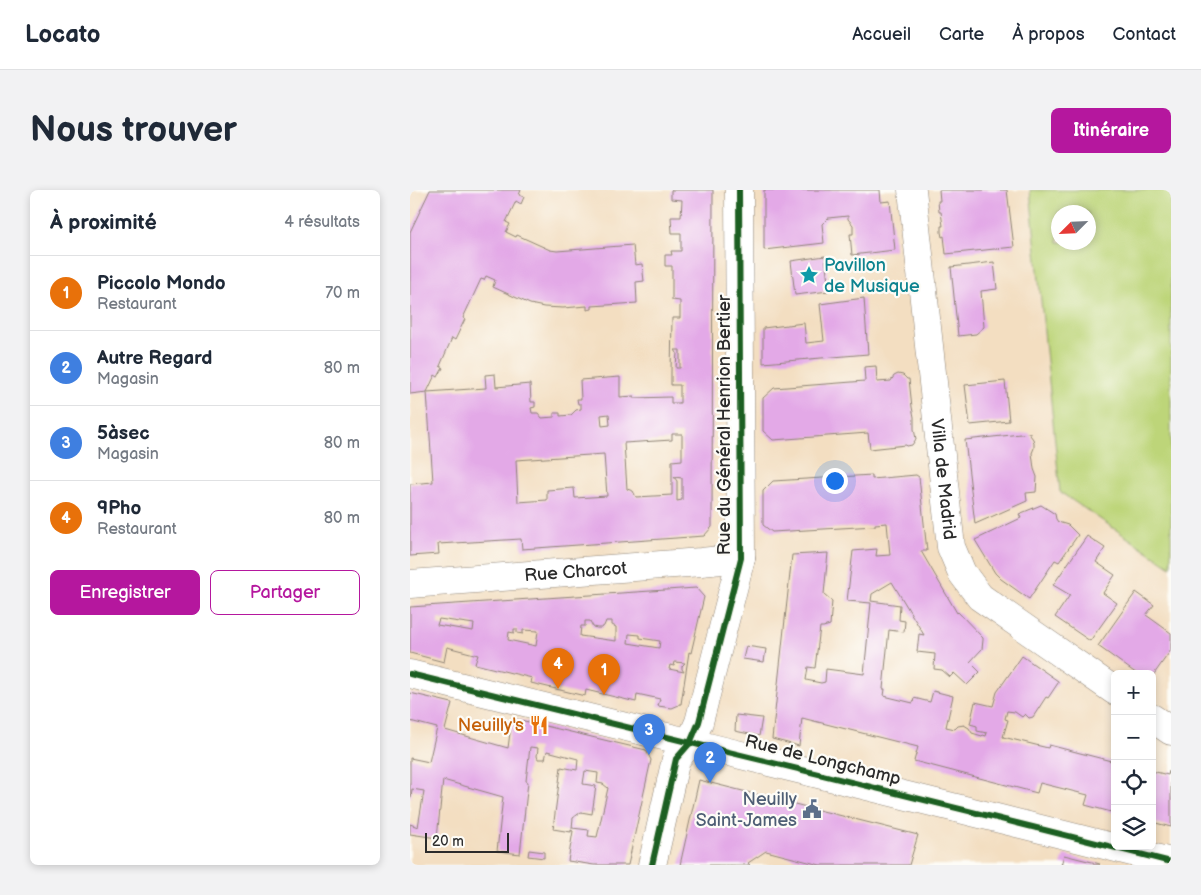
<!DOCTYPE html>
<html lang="fr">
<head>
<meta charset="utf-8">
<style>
	body { margin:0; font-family:"Balsamiq Sans",sans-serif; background:#f2f2f3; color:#1f2937 }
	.controls { position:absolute; right:15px; bottom:15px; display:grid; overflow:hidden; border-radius:8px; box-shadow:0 2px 8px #0003 }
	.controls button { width:45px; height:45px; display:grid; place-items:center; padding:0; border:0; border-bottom:1px solid #e0e1e3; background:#fff; color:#1f2937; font:25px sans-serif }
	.compass { position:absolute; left:641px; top:15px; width:45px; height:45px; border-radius:50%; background:#fff; box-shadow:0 2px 8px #0003; rotate:246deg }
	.scale { position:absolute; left:15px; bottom:12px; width:84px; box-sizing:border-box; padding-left:5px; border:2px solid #2b2b2b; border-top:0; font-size:14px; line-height:18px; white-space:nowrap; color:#2b2b2b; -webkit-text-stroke:4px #fdfcf7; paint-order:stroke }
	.you { position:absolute; left:424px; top:290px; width:18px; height:18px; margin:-12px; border:4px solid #fff; border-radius:50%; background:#1a73e8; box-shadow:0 0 0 8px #1a73e833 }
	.badge { display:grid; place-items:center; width:32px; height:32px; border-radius:50%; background:#b5179e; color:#fff; font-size:16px; font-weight:700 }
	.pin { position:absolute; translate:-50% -41px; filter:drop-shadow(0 1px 2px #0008) }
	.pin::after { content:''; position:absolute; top:26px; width:18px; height:15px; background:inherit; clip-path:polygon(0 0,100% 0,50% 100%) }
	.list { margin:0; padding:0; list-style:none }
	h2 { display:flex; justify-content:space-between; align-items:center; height:65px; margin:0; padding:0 20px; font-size:21px }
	h2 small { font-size:16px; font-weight:400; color:#747a83 }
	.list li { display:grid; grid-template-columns:32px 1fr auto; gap:15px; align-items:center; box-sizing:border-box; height:75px; padding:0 20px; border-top:1px solid #e0e1e3 }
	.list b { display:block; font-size:19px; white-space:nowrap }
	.list p { margin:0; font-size:16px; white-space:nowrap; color:#747a83 }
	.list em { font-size:16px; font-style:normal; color:#747a83 }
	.actions { display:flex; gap:10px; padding:15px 20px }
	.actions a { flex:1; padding:11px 0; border:1px solid #b5179e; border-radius:8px; text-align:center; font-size:18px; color:#b5179e }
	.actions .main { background:#b5179e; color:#fff }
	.icon { flex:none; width:28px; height:28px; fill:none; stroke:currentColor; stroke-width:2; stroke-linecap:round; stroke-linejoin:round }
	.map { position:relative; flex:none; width:761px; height:675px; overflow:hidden; border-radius:8px }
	header { display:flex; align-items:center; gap:30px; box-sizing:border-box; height:70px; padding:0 25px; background:#fff; border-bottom:1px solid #e0e1e3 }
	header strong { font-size:24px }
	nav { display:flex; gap:28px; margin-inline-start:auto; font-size:18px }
	.intro { display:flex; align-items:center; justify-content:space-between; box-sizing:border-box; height:120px; padding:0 30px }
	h1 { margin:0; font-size:35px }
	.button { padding:12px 22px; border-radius:8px; background:#b5179e; color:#fff; font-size:18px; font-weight:700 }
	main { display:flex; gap:30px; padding:0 30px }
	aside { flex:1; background:#fff; border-radius:8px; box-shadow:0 2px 8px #0003 }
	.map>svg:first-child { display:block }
</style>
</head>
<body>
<header>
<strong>Locato</strong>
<nav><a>Accueil</a><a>Carte</a><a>À propos</a><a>Contact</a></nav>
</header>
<div class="intro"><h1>Nous trouver</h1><a class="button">Itinéraire</a></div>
<main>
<aside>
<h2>À proximité<small>4 résultats</small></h2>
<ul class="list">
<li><span class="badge" style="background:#e8710a">1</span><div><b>Piccolo Mondo</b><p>Restaurant</p></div><em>70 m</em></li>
<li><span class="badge" style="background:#3f7fe0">2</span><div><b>Autre Regard</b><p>Magasin</p></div><em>80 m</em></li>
<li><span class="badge" style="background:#3f7fe0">3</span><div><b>5àsec</b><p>Magasin</p></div><em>80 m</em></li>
<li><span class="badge" style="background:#e8710a">4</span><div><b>9Pho</b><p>Restaurant</p></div><em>80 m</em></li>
</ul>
<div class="actions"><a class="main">Enregistrer</a><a>Partager</a></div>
</aside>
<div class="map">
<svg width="761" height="675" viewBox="0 0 761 675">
	<rect width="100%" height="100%" fill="#fdfcf7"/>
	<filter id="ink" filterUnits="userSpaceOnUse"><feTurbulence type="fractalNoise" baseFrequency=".02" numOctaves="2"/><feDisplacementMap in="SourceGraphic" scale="10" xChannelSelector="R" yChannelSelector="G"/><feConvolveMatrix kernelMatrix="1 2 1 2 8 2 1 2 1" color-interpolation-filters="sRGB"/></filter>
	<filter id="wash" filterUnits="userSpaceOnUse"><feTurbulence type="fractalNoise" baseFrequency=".0096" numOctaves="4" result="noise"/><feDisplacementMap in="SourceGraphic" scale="20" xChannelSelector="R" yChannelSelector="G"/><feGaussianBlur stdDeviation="1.12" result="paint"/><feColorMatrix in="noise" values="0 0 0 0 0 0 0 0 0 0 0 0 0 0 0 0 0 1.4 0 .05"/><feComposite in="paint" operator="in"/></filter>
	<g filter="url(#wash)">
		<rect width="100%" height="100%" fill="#f3dec1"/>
		<path fill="#bdd579" stroke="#748052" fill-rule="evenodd" d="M 620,0 L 761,0 L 761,377 L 650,302 ZM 648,22 L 678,22 L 678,52 L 648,52 Z"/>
		<g id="blocks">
			<g fill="#e3a9e7" fill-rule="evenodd">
				<polygon points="20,0 111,0 109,5 114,7 111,14 106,11 96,32 100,34 96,42 106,47 107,45 140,60 147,61 223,55 225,75 232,74 234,91 226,92 227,113 182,116 182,119 177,120 177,116 153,118 134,117 120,114 83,97 85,90 76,86 74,90 71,89 53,128 55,129 45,150 42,148 30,176 33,178 28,187 25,185 17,202 0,204 0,42"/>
				<path d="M 261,0 L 303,0 L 302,337 L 294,346 L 112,359 L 111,349 L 28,354 L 29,364 L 0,366 L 0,294 L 23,292 L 17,202 L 76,198 L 75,185 L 85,184 L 86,197 L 120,194 L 121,212 L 125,212 L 125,217 L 121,218 L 122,223 L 128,223 L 132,228 L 144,227 L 144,223 L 150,223 L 150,226 L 161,225 L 166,220 L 171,219 L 171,214 L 168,214 L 167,209 L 171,209 L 170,190 L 210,187 L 210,207 L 224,206 L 224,208 L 261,207 L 261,213 L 270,213 L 270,195 L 261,195 L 261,182 L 262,128 L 270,128 L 270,111 L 262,110 L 262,76 L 255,76 L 255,65 L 262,65 L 261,61 L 271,61 L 271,43 L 262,43 L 261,27 L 271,27 L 272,10 L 261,9 ZM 265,160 L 270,160 L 270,178 L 266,178 L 267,163 ZM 199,224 L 200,235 L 192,236 L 191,225 ZM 262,244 L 272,244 L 272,270 L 262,271 L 262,305 L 226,307 L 223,301 L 217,299 L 214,253 L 262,250 ZM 194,264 L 197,306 L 165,308 L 164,298 L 137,300 L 137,310 L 108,312 L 106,270 ZM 264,287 L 272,288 L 272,310 L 267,311 L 267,291 Z"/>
				<polygon points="354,0 470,0 471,12 480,11 485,60 442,65 440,44 443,44 443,35 438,29 438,26 418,28 412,34 414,53 354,60"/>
				<polygon points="529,0 597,0 604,57 536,64 534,46 532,47 531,42 531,36 533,36 531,22 529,22 528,11 530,11"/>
				<polygon points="415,66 419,101 385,105 381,71"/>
				<polygon points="584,72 587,99 571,101 574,137 566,144 548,146 541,77"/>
				<polygon points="454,108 458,164 353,173 353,138 394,133 396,153 414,151 410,114"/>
				<polygon points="466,176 467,192 481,191 484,186 488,184 493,185 497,189 499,189 502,217 504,227 504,239 506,249 502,255 497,256 496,255 460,259 458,243 363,250 353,241 353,208 364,198 455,191 454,177"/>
				<polygon points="595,191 599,231 560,235 555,195"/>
				<polygon points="620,243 620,245 623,249 624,253 624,258 622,263 624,279 627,287 626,302 616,303 617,311 565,334 555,250"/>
				<polygon points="462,285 462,289 506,285 509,287 517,361 511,361 547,423 548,422 573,448 573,450 572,459 560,472 570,482 557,495 544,483 540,487 532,480 524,479 525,464 507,462 509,444 514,445 482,392 462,404 461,411 490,415 489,430 495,431 494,442 479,440 473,499 475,499 474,506 503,513 504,508 520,512 523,501 543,506 536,537 545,539 548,536 554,535 559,538 562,543 572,546 573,545 576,546 577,543 567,541 567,536 560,534 565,512 583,516 587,502 612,466 648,491 648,493 638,508 636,507 623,527 619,528 615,524 612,527 605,522 597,521 595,529 598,530 593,547 638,558 639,555 705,572 705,623 675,615 678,605 630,593 627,603 504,571 508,557 392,528 389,556 362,549 382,365 418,363 414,404 422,411 420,435 413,437 410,437 405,478 398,477 396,490 411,493 415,492 416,479 454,484 461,413 437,411 443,361 467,359 466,366 480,365 477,333 465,334 465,336 362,342 353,335 353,301 363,291"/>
				<polygon points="631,315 645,324 646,329 648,332 658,335 668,345 649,372 645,370 619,409 591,389 585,383 565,350 611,328 609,324"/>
				<polygon points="677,346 695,358 686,372 705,385 693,403 707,413 680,451 645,427 660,405 643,395"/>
				<path d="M 286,398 L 294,407 L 281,463 L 279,462 L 271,514 L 269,514 L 269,515 L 262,518 L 248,516 L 250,509 L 227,504 L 226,512 L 176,500 L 175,506 L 121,493 L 122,488 L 65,474 L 68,465 L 37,457 L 34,472 L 0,463 L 0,417 ZM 29,429 L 64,434 L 63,441 L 27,435 ZM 175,431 L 180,431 L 183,437 L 187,438 L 191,438 L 194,436 L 196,431 L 202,431 L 202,435 L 206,437 L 206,451 L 170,446 L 171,436 L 175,436 ZM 104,439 L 107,439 L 107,443 L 113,444 L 113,440 L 128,441 L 126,456 L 98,450 L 99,442 L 104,443 ZM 219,444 L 230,445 L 230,448 L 250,451 L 249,458 L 218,453 ZM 265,472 L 275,473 L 272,476 L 272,479 L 274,482 L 259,479 L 260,475 L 264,476 Z"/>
				<polygon points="726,402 744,415 736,425 761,443 761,460 742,487 742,484 727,484 688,456"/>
				<polygon points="336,456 356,459 354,472 333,469"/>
				<path d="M 0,503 L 42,513 L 35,540 L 98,558 L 102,528 L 236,560 L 241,570 L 218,675 L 184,675 L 158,671 L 163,641 L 161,640 L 161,642 L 143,639 L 151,577 L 167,580 L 168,569 L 137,561 L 135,569 L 128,569 L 127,566 L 128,558 L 120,557 L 116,591 L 118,592 L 110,664 L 87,661 L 93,607 L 33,590 L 27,648 L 0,644 L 0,634 L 8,637 L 14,601 L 2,599 L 1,608 L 0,607 L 0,568 L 19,572 L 27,538 L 0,531 ZM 175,581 L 188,583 L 187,593 L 193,594 L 198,598 L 187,647 L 178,646 L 179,640 L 162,638 L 163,628 L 171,622 L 182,624 L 186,596 L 173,594 Z"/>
				<polygon points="326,525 352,528 349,546 325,541"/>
				<polygon points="742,581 758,585 759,581 761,581 761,637 742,632"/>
				<polygon points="289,590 508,645 499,675 410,675 356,661 338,673 340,675 270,675"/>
				<polygon points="119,660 134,662 134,668 118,666"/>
				<polygon points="654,665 690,674 689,675 651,675"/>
			</g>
		</g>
	</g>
	<g filter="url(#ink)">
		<use href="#blocks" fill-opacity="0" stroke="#8f8476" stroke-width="1"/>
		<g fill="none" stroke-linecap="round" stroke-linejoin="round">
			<g stroke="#8f8476" stroke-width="29">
				<g id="minor">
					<path id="s1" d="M 502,0 L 541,357 L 552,383 L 570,407 L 705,501"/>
					<path id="s2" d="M 0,394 L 291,372 L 331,368"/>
					<path d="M 0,484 C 254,547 508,607 761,672"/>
					<polyline points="742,528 761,541"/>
					<polyline points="242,675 266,569 280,553 289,532 331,368 329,0"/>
				</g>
			</g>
			<use href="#minor" stroke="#fff" stroke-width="28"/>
			<g stroke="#fdfcf7" stroke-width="9">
				<g id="cycleway">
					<path d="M 0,484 C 254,547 508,607 761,672"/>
					<polyline points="242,675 266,569 280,553 289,532 331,368 329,0"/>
				</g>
			</g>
			<use href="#cycleway" stroke="#1b5e20" stroke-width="6"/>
		</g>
	</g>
	<defs>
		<g id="sight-bare" transform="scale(1.5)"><path d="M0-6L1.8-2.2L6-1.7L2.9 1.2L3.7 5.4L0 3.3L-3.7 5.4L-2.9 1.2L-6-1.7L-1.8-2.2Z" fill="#0f9aa8" stroke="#fdfcf7" stroke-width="2.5" paint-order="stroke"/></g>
		<g id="restaurant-bare" transform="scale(1.5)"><path d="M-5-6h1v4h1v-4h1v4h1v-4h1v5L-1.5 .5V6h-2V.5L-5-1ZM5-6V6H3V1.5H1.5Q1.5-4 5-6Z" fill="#e8710a" stroke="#fdfcf7" stroke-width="2.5" paint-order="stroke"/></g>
		<g id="civic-bare" transform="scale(1.5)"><path d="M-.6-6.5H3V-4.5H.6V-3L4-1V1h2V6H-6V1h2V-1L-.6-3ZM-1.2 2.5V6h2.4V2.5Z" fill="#5c6f8a" stroke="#fdfcf7" stroke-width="2.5" paint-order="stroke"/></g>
	</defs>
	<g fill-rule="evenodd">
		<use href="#sight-bare" x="399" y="85"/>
		<use href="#restaurant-bare" x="129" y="535"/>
		<use href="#civic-bare" x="402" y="619"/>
	</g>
	<g text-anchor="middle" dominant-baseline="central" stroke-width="4.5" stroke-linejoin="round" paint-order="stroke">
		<g font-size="18" fill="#0d838f" stroke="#fdfcf7" text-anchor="start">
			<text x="414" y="75">Pavillon<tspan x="414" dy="21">de Musique</tspan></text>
		</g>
		<g font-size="18" fill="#2b2b2b" stroke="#fdfcf7">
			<text transform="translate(314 235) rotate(-90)">Rue du Général Henrion Bertier</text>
			<text stroke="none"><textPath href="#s1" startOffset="291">Villa de Madrid</textPath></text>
			<text stroke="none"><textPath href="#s2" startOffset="166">Rue Charcot</textPath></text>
			<text transform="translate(413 570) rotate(14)">Rue de Longchamp</text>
		</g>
		<g font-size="18" fill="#c56008" stroke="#fdfcf7" text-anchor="end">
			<text x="114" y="535">Neuilly's</text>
		</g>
		<g font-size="18" fill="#4e5e75" stroke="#fdfcf7" text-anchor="end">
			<text x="387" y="609">Neuilly<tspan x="387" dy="21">Saint-James</tspan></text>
		</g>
	</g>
</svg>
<div class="controls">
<button>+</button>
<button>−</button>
<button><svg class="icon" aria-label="locate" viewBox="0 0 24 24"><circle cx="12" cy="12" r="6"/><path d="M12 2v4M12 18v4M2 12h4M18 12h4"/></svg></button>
<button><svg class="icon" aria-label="layers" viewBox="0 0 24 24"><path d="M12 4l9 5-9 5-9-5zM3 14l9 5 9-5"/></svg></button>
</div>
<svg class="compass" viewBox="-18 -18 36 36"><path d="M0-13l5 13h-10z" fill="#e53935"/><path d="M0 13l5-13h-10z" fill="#747a83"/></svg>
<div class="scale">20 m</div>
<div class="you"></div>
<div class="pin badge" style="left:194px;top:505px;background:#e8710a">1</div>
<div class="pin badge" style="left:300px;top:593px;background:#3f7fe0">2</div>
<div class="pin badge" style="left:239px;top:565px;background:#3f7fe0">3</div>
<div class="pin badge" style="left:148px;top:499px;background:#e8710a">4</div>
</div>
</main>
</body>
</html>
